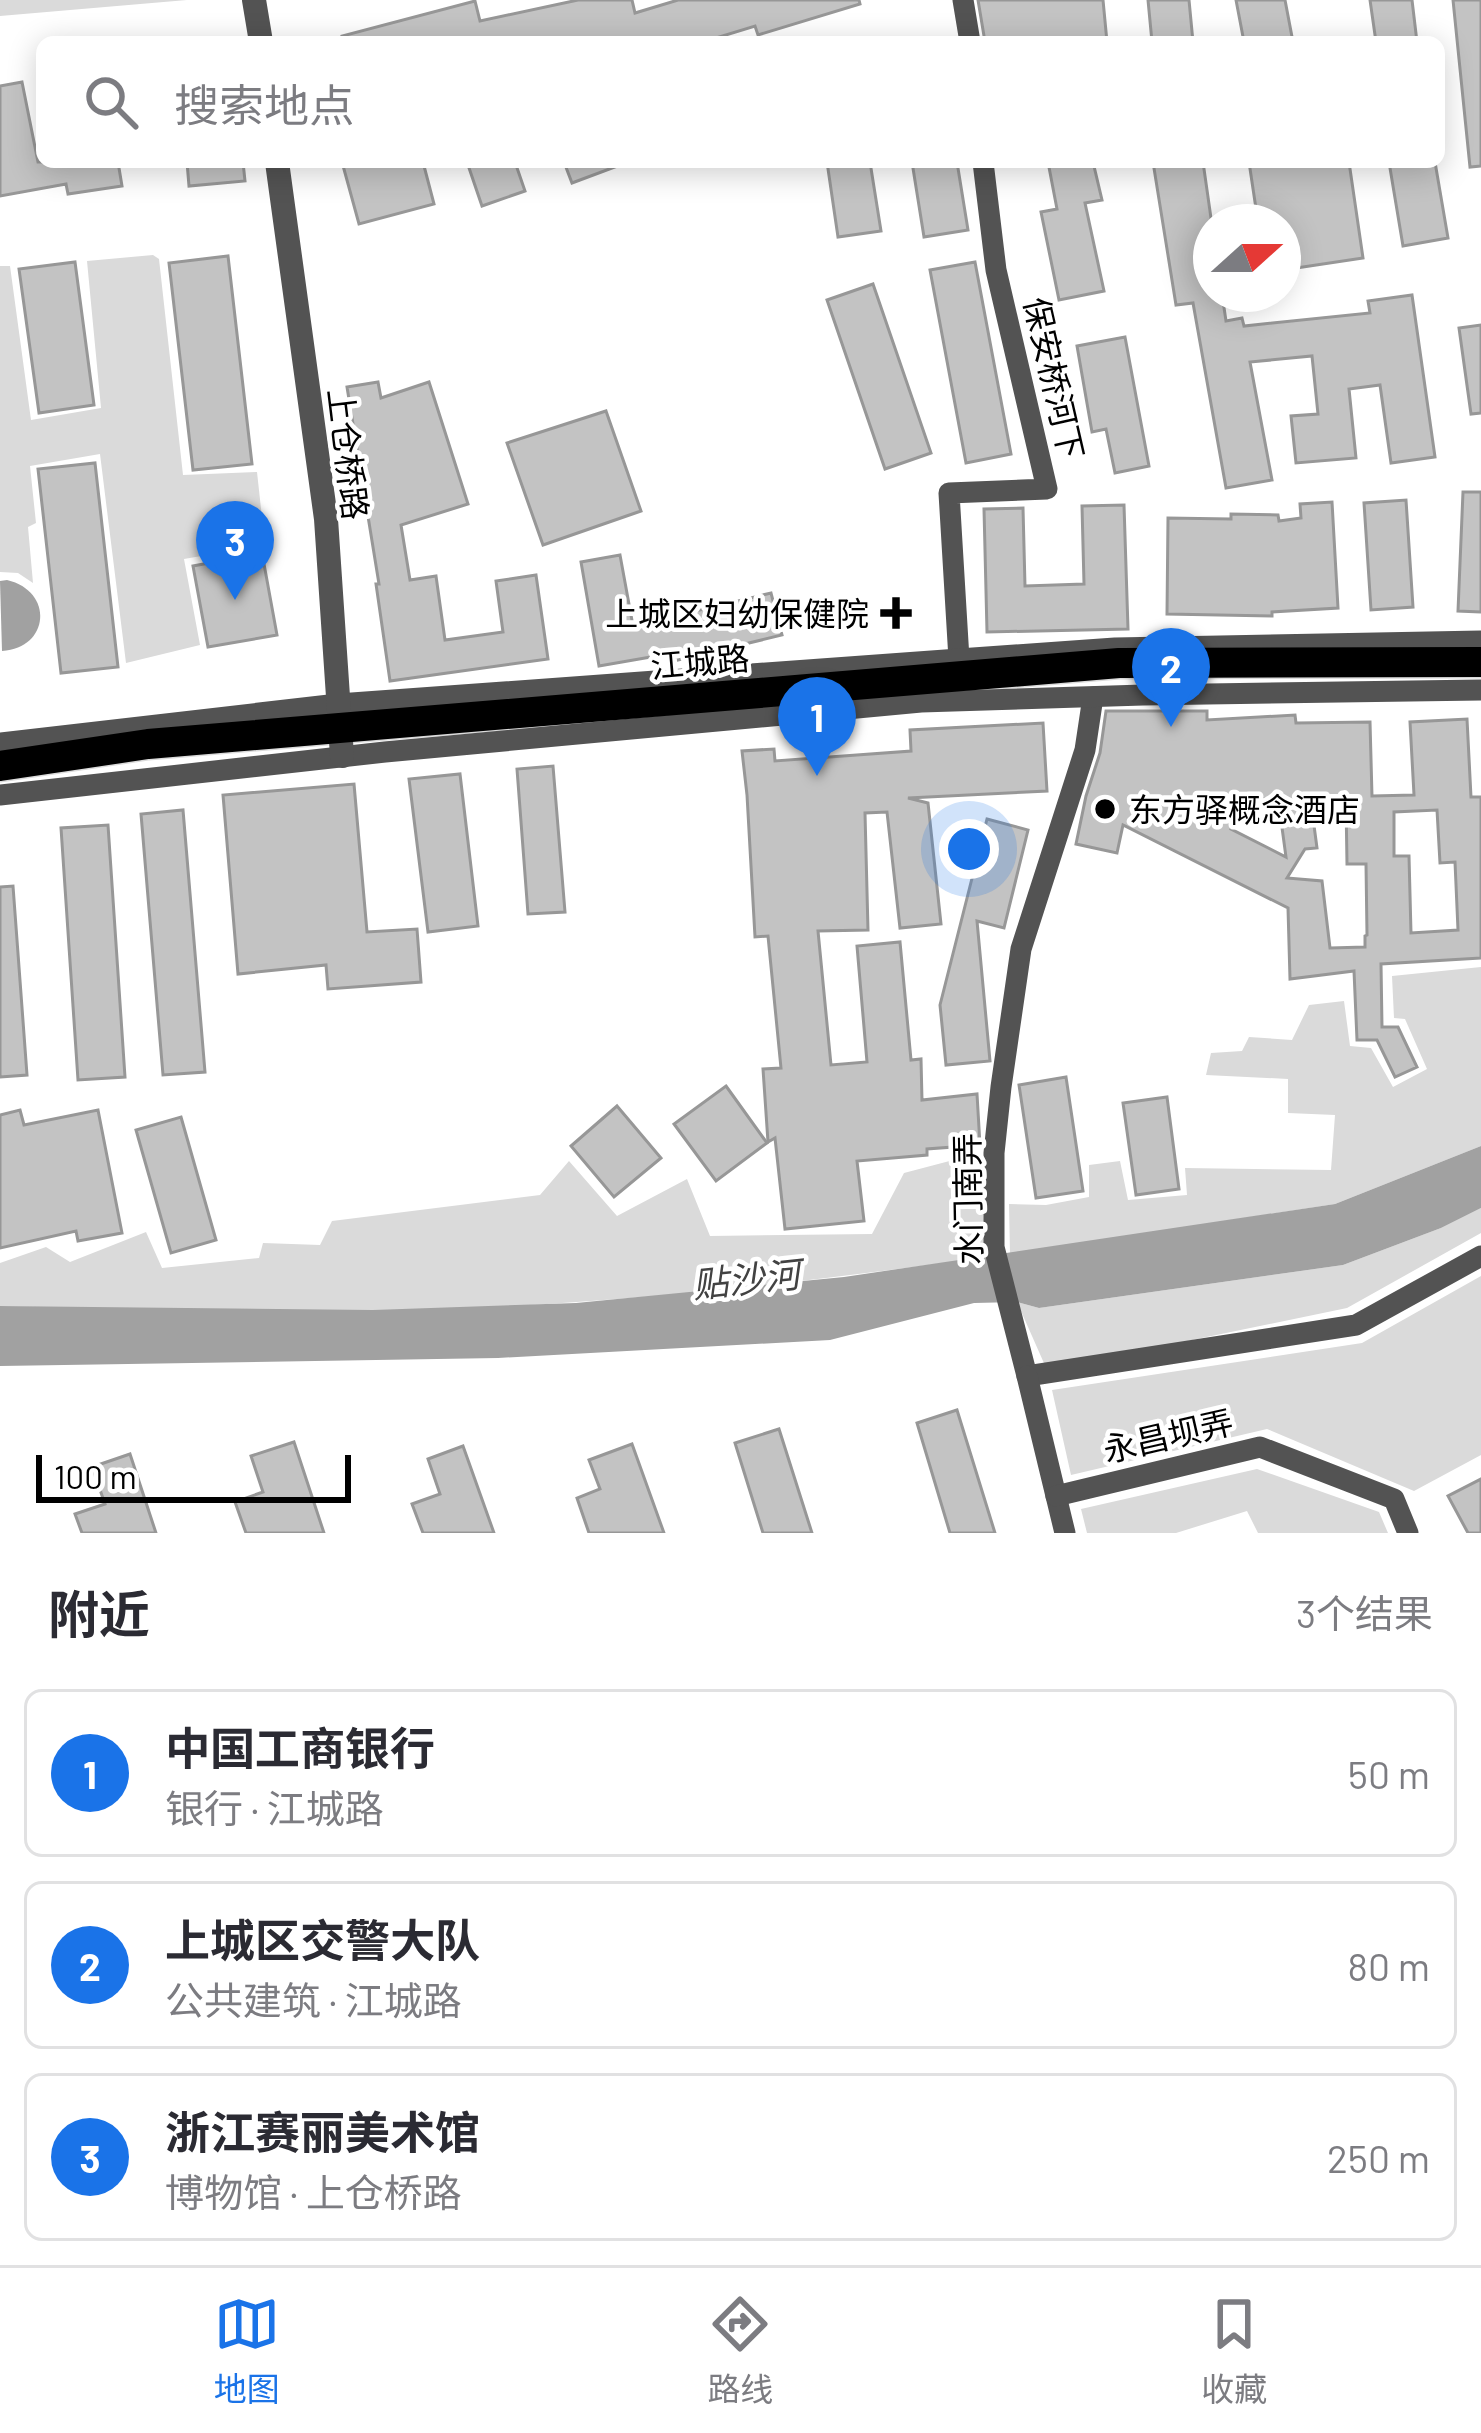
<!DOCTYPE html>
<html lang="zh">
<head>
<meta charset="utf-8">
<style>
	body { margin:0; font-family:Barlow,"Noto Sans SC",sans-serif; background:#f7f7f7; color:#2b2b33 }
	.compass { position:absolute; left:1193px; top:204px; width:108px; height:108px; border-radius:50%; background:#fff; box-shadow:0 6px 30px #0003; rotate:69deg }
	.scale { position:absolute; left:36px; bottom:30px; width:315px; box-sizing:border-box; padding-left:12px; border:6px solid #000; border-top:0; font-size:33px; line-height:42px; white-space:nowrap; color:#000; -webkit-text-stroke:9px #fff; paint-order:stroke }
	.you { position:absolute; left:969px; top:849px; width:42px; height:42px; margin:-30px; border:9px solid #fff; border-radius:50%; background:#1a73e8; box-shadow:0 0 0 18px #1a73e833 }
	.badge { display:grid; place-items:center; width:78px; height:78px; border-radius:50%; background:#1a73e8; color:#fff; font-size:39px; font-weight:700 }
	.pin { position:absolute; translate:-50% -99px; filter:drop-shadow(0 3px 6px #0008) }
	.pin::after { content:''; position:absolute; top:63px; width:42px; height:36px; background:inherit; clip-path:polygon(0 0,100% 0,50% 100%) }
	.list { margin:0; padding:0; list-style:none }
	h2 { display:flex; justify-content:space-between; align-items:center; height:156px; margin:0; padding:0 48px; font-size:51px }
	h2 small { font-size:39px; font-weight:400; color:#7c7c81 }
	.list li { display:grid; grid-template-columns:78px 1fr auto; gap:36px; align-items:center; box-sizing:border-box; height:168px; margin:0 24px 24px; padding:0 24px; border:3px solid #e1e1e2; border-radius:18px }
	.list b { display:block; font-size:45px; white-space:nowrap }
	.list p { margin:0; font-size:39px; white-space:nowrap; color:#7c7c81 }
	.list em { font-size:39px; font-style:normal; color:#7c7c81 }
	.icon { flex:none; width:66px; height:66px; fill:none; stroke:currentColor; stroke-width:2; stroke-linecap:round; stroke-linejoin:round }
	.map { position:relative; flex:none; width:1481px; height:1533px; overflow:hidden }
	.search { position:absolute; background:#fff; box-shadow:0 6px 30px #0003; left:36px; right:36px; top:36px; height:132px; display:flex; align-items:center; gap:30px; box-sizing:border-box; padding:0 42px; border-radius:18px; color:#7c7c81; font-size:45px }
	.sheet { height:732px; background:#fff }
	nav { display:flex; justify-content:space-around; align-items:center; box-sizing:border-box; height:168px; border-top:3px solid #e1e1e2; background:#fff; font-size:33px; color:#7c7c81 }
	nav a { display:grid; justify-items:center; gap:6px }
	nav .on { color:#1a73e8 }
	.map>svg:first-child { display:block }
</style>
</head>
<body>
<div class="map">
<svg width="1481" height="1533" viewBox="0 0 1481 1533">
	<rect width="100%" height="100%" fill="#fff"/>
	<g fill="#dadada">
		<polygon points="0,0 187,0 0,16"/>
		<polygon points="153,255 159,259 183,475 257,472 265,545 184,559 200,645 126,663 100,454 30,466 36,523 28,527 33,583 18,573 0,572 0,266 10,266 31,420 101,408 87,261"/>
		<polygon points="1481,967 1481,1146 1335,1204 1010,1254 1009,1204 1046,1205 1089,1197 1089,1165 1120,1161 1128,1200 1187,1195 1185,1168 1331,1170 1335,1115 1288,1113 1288,1079 1206,1075 1211,1053 1242,1051 1249,1037 1292,1040 1309,1005 1344,1001 1350,1046 1371,1048 1393,1087 1427,1069 1405,1019 1394,1018 1392,976"/>
		<path d="M 980,1153 L 986,1257 C 850,1276 714,1293 577,1302 C 385,1316 192,1311 0,1306 L 0,1263 L 46,1247 L 70,1262 L 146,1232 L 162,1268 L 259,1258 L 263,1243 L 320,1245 L 332,1221 L 540,1195 L 569,1161 L 617,1216 L 687,1179 L 710,1236 L 872,1234 L 904,1173 Z"/>
		<polygon points="1481,1208 1481,1233 1347,1308 1047,1370 1017,1302 1039,1308 1343,1265 1441,1228"/>
		<polygon points="1481,1276 1481,1455 1414,1491 1267,1429 1071,1475 1052,1390 1362,1343"/>
		<polygon points="1257,1469 1379,1512 1388,1533 1258,1533 1247,1511 1176,1533 1087,1533 1081,1509"/>
	</g>
	<g fill="#a1a1a1">
		<path d="M 7,580 C 54,591 50,648 2,651 L 0,581 Z"/>
		<polygon points="1481,1146 1481,1208 1441,1228 1343,1265 1039,1308 1017,1302 974,1303 830,1340 498,1358 0,1366 0,1306 373,1310 576,1303 844,1277 1335,1204"/>
	</g>
	<g fill="#c3c3c3" stroke="#979797" stroke-width="3" fill-rule="evenodd">
		<polygon points="578,0 632,0 635,13 678,0 859,0 860,4 758,35 755,26 703,42 343,42 342,36 475,1 480,21"/>
		<polygon points="978,0 1103,0 1107,42 985,42"/>
		<polygon points="1148,0 1189,0 1193,42 1152,42"/>
		<polygon points="1236,0 1285,0 1293,42 1244,42"/>
		<polygon points="1370,0 1412,0 1417,42 1376,42"/>
		<polygon points="1453,0 1481,0 1481,166 1470,167"/>
		<polygon points="22,82 38,162 118,162 122,186 68,194 66,184 0,196 0,86"/>
		<polygon points="187,162 243,162 245,181 189,186"/>
		<polygon points="342,162 423,162 434,204 359,224"/>
		<polygon points="467,162 515,162 525,191 482,206"/>
		<polygon points="564,162 623,162 623,164 572,183"/>
		<polygon points="827,162 870,162 881,231 838,237"/>
		<polygon points="912,162 957,162 968,230 924,237"/>
		<polygon points="1048,162 1093,162 1102,200 1085,203 1104,291 1059,300 1041,212 1057,209"/>
		<polygon points="1153,162 1203,162 1211,218 1211,294 1222,294 1226,321 1242,318 1244,326 1370,313 1368,301 1412,295 1435,457 1391,463 1380,385 1349,389 1356,458 1296,463 1291,416 1318,414 1312,356 1250,362 1272,480 1226,488 1193,303 1176,305"/>
		<polygon points="1249,162 1349,162 1363,258 1283,270 1283,222 1258,222"/>
		<polygon points="1389,162 1435,162 1448,238 1403,246"/>
		<polygon points="228,256 252,464 193,470 169,263"/>
		<polygon points="75,262 94,405 39,413 19,269"/>
		<polygon points="975,262 1011,454 966,463 930,270"/>
		<polygon points="873,284 931,453 885,469 827,300"/>
		<polygon points="1481,325 1481,413 1471,414 1459,328"/>
		<polygon points="1125,337 1149,466 1115,473 1106,429 1092,432 1077,346"/>
		<polygon points="378,382 381,398 429,382 468,504 401,525 410,580 436,576 445,640 503,632 496,581 536,575 548,659 390,681 376,584 379,584 347,387"/>
		<polygon points="606,411 641,511 543,545 507,443"/>
		<polygon points="95,463 118,667 61,673 38,469"/>
		<polygon points="1463,492 1481,492 1481,612 1458,611"/>
		<polygon points="1406,500 1413,607 1371,610 1364,503"/>
		<polygon points="1332,502 1338,608 1272,612 1272,616 1167,614 1168,518 1231,519 1231,514 1278,515 1279,521 1301,518 1300,504"/>
		<polygon points="1124,505 1128,629 987,632 984,509 1023,508 1025,586 1084,584 1082,506"/>
		<polygon points="262,553 277,635 208,647 193,566"/>
		<polygon points="620,555 633,626 771,593 782,635 670,662 668,654 599,666 581,562"/>
		<path d="M 1106,711 L 1207,711 L 1207,720 L 1295,715 L 1296,723 L 1370,722 L 1372,796 L 1414,795 L 1410,722 L 1467,719 L 1471,797 L 1481,797 L 1481,958 L 1381,964 L 1382,1027 L 1398,1027 L 1417,1067 L 1395,1077 L 1377,1040 L 1357,1040 L 1354,971 L 1290,979 L 1288,908 L 1123,825 L 1117,853 L 1076,844 L 1086,796 L 1100,753 ZM 1278,798 L 1286,857 L 1231,829 L 1245,800 ZM 1346,802 L 1347,864 L 1366,864 L 1367,935 L 1365,936 L 1365,947 L 1330,948 L 1322,881 L 1287,878 L 1305,849 L 1317,848 L 1311,803 ZM 1437,810 L 1440,863 L 1455,862 L 1458,930 L 1411,933 L 1409,856 L 1394,856 L 1394,812 Z"/>
		<polygon points="1043,723 1047,791 908,798 928,803 941,924 900,928 887,812 865,813 868,930 818,931 831,1065 867,1062 857,946 900,942 911,1060 921,1059 922,1100 977,1094 980,1145 927,1149 927,1155 857,1161 864,1221 785,1229 775,1138 768,1142 763,1069 781,1068 768,936 755,937 747,795 742,751 774,749 775,761 911,751 910,730"/>
		<polygon points="553,766 565,912 528,914 517,769"/>
		<polygon points="460,774 478,926 428,932 409,779"/>
		<polygon points="354,784 367,932 417,929 421,982 328,989 326,965 238,974 223,795"/>
		<polygon points="183,810 205,1072 163,1075 141,814"/>
		<polygon points="987,819 1028,830 1004,928 977,921 990,1061 946,1065 940,1005"/>
		<polygon points="108,825 125,1077 78,1080 61,828"/>
		<polygon points="13,886 27,1075 0,1077 0,887"/>
		<polygon points="1066,1077 1083,1191 1036,1198 1019,1085"/>
		<polygon points="726,1086 767,1143 716,1181 674,1124"/>
		<polygon points="1167,1097 1179,1189 1136,1195 1123,1103"/>
		<polygon points="617,1106 661,1158 614,1197 571,1146"/>
		<polygon points="20,1110 24,1125 98,1110 122,1233 78,1241 76,1231 0,1248 0,1115"/>
		<polygon points="181,1117 216,1240 171,1253 136,1130"/>
		<polygon points="957,1410 995,1533 950,1533 917,1423"/>
		<polygon points="779,1429 812,1533 763,1533 735,1443"/>
		<polygon points="294,1442 324,1533 246,1533 235,1502 263,1492 251,1456"/>
		<polygon points="632,1444 664,1533 589,1533 577,1498 600,1489 589,1460"/>
		<polygon points="463,1446 494,1533 423,1533 412,1504 440,1494 428,1459"/>
		<polygon points="130,1454 156,1533 82,1533 75,1514 105,1504 92,1467"/>
		<polygon points="1481,1479 1481,1533 1468,1533 1448,1496"/>
	</g>
	<g fill="none" stroke-linecap="round" stroke-linejoin="round">
		<g stroke="#dbdbdb" stroke-width="33">
			<polyline id="primary" points="0,766 148,744 1119,663 1481,662"/>
		</g>
		<g stroke="#535353" stroke-width="21">
			<polyline points="963,0 970,42"/>
			<polyline points="959,659 949,493 1047,489 996,270 983,162"/>
			<polyline points="1093,697 1085,750 1021,949 1001,1087 994,1153 994,1247 1027,1376 1356,1325 1481,1256"/>
			<polyline points="0,743 338,704 959,659 1115,648 1481,641"/>
			<polyline points="0,795 385,752 921,702 1143,695 1481,690"/>
			<polyline points="1027,1376 1065,1533"/>
			<polyline points="1056,1496 1260,1447 1394,1499 1408,1533"/>
		</g>
		<g stroke="#535353" stroke-width="24">
			<polyline points="254,0 261,42"/>
			<polyline points="277,162 326,519 342,756"/>
		</g>
		<use href="#primary" stroke="#000" stroke-width="30"/>
	</g>
	<g fill="#000" stroke="#fff" stroke-width="4.5">
		<path d="M890 595h12v12h12v12h-12v12h-12v-12h-12v-12h12z"/>
		<circle cx="1105" cy="809" r="12"/>
	</g>
	<g text-anchor="middle" dominant-baseline="central" stroke-width="9" stroke-linejoin="round" paint-order="stroke">
		<g font-size="33" fill="#000" stroke="#fff">
			<text transform="translate(1055 378) rotate(77)">保安桥河下</text>
			<text transform="translate(349 454) rotate(83)">上仓桥路</text>
			<text transform="translate(700 661) rotate(-5)">江城路</text>
			<text transform="translate(967 1199) rotate(-91)">水门南弄</text>
			<text transform="translate(1168 1435) rotate(-13)">永昌坝弄</text>
		</g>
		<g font-size="33" fill="#000" stroke="#fff" text-anchor="end">
			<text x="869" y="613">上城区妇幼保健院</text>
			<text x="1129" y="809" text-anchor="start">东方驿概念酒店</text>
		</g>
		<g font-size="36" font-style="italic" fill="#424242" stroke="#fff">
			<text transform="translate(746 1278) rotate(-6)">贴沙河</text>
		</g>
	</g>
</svg>
<svg class="compass" viewBox="-18 -18 36 36"><path d="M0-13l5 13h-10z" fill="#e53935"/><path d="M0 13l5-13h-10z" fill="#7c7c81"/></svg>
<div class="scale">100 m</div>
<div class="you"></div>
<div class="pin badge" style="left:817px;top:776px">1</div>
<div class="pin badge" style="left:1171px;top:727px">2</div>
<div class="pin badge" style="left:235px;top:600px">3</div>
<div class="search"><svg class="icon" aria-label="search" viewBox="0 0 24 24"><circle cx="10" cy="10" r="6"/><path d="M15 15l6 6"/></svg>搜索地点</div>
</div>
<section class="sheet">
<h2>附近<small>3个结果</small></h2>
<ul class="list">
<li><span class="badge">1</span><div><b>中国工商银行</b><p>银行 · 江城路</p></div><em>50 m</em></li>
<li><span class="badge">2</span><div><b>上城区交警大队</b><p>公共建筑 · 江城路</p></div><em>80 m</em></li>
<li><span class="badge">3</span><div><b>浙江赛丽美术馆</b><p>博物馆 · 上仓桥路</p></div><em>250 m</em></li>
</ul>
</section>
<nav>
<a class="on"><svg class="icon" aria-label="map" viewBox="0 0 24 24"><path d="M3 6l6-2 6 2 6-2v14l-6 2-6-2-6 2zM9 4v14M15 6v14"/></svg>地图</a>
<a><svg class="icon" aria-label="directions" viewBox="0 0 24 24"><path d="M12 3l9 9-9 9-9-9zM9 14v-3h6M13 9l2 2-2 2"/></svg>路线</a>
<a><svg class="icon" aria-label="saved" viewBox="0 0 24 24"><path d="M7 4h10v16l-5-4-5 4z"/></svg>收藏</a>
</nav>
</body>
</html>
